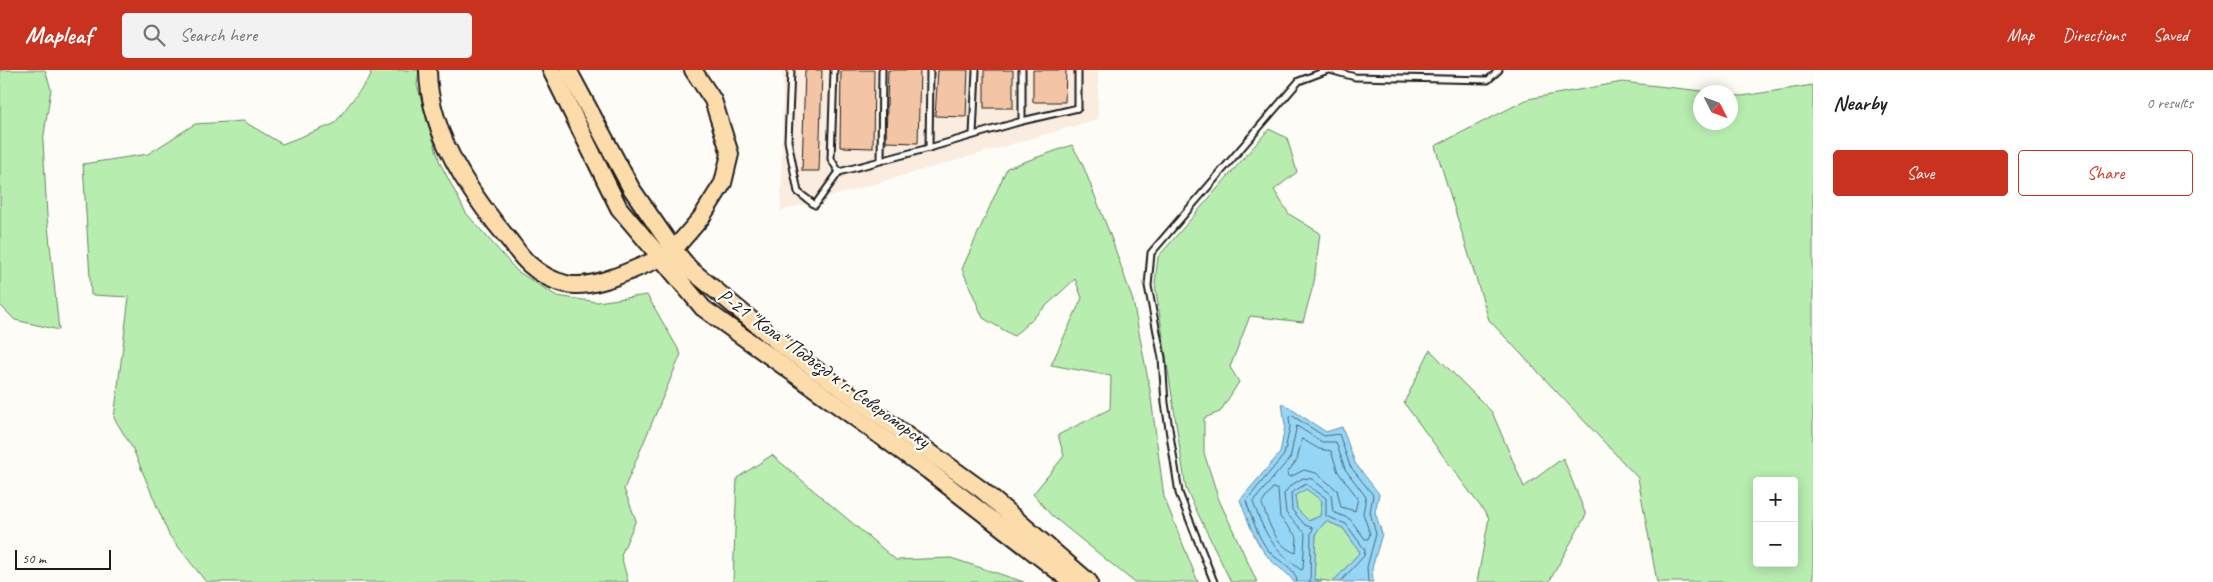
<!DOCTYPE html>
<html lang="en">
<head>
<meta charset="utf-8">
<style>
	body { margin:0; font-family:Caveat,sans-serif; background:#f2f2f2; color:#202124 }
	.controls { position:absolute; right:15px; bottom:15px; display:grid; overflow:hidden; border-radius:5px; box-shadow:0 2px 12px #0003 }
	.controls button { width:45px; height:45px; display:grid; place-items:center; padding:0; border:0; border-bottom:1px solid #e0e0e0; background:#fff; color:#202124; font:25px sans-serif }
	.compass { position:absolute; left:1693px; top:15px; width:45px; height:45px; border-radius:50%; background:#fff; box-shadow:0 2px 12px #0003; rotate:132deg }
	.scale { position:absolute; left:15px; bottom:12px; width:96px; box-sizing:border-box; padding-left:5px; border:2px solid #1c1c1c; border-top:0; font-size:14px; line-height:18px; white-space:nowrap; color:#1c1c1c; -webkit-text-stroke:4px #fdfcf7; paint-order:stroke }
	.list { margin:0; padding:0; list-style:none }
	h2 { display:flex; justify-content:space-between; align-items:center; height:65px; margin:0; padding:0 20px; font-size:21px }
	h2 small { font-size:16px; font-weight:400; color:#757577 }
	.actions { display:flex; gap:10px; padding:15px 20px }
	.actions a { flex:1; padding:11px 0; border:1px solid #c8321e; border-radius:5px; text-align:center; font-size:18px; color:#c8321e }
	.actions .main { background:#c8321e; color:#fff }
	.icon { flex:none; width:28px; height:28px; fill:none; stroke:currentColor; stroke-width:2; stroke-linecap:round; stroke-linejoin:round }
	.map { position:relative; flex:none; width:1813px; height:512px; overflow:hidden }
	header { display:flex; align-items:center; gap:30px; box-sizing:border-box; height:70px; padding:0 25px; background:#c8321e; color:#fff }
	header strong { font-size:24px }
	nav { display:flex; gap:28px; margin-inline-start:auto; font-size:18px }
	.search { width:350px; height:45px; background:#f2f2f2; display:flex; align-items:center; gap:12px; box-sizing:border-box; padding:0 18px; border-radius:5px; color:#757577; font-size:19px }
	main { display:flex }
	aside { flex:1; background:#fff }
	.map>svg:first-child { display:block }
</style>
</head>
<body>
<header>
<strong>Mapleaf</strong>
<div class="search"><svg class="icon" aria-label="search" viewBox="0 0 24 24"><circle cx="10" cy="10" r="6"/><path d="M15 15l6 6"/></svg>Search here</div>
<nav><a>Map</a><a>Directions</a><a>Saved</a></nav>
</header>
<main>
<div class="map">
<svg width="1813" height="512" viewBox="0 0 1813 512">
	<rect width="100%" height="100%" fill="#fdfcf7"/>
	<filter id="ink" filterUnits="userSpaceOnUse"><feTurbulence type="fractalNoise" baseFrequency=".02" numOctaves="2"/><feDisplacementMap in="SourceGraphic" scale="10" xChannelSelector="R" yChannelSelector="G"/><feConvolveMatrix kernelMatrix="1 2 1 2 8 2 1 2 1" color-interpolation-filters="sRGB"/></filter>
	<g filter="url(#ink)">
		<polygon fill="#faecde" points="783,0 1098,0 1098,49 781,141"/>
		<g fill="#b7edaf" stroke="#6a8466" fill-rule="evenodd">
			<polygon points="0,0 45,0 51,19 43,71 47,146 59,260 15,250 0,235"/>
			<polygon points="370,0 419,0 417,15 440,93 466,143 517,201 557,226 597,232 647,225 681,284 624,419 636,450 621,485 628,512 206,512 169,465 133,379 114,348 129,227 91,225 83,94 148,84 195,54 243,51 282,74 334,54 371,6"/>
			<path d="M 1622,12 L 1711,22 L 1700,22 L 1700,52 L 1730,52 L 1731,25 L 1742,26 L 1813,15 L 1813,512 L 1657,512 L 1638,408 L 1489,250 L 1435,76 L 1528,29 ZM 1757,411 L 1794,411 L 1794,493 L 1757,493 Z"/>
			<polygon points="1269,59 1287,68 1297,102 1274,120 1289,144 1320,163 1314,212 1303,252 1250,246 1230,297 1239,312 1220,342 1204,348 1204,383 1219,430 1257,512 1231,512 1186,419 1155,214 1158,187"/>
			<polygon points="1072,75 1082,93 1111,167 1133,231 1150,320 1164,427 1198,512 1134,512 1051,445 1033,424 1064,386 1058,365 1110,339 1111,306 1051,295 1082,228 1075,209 1014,266 983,248 962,199 1007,98"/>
			<polygon points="1430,280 1492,342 1524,417 1563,388 1586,445 1549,512 1477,512 1489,448 1404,333"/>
			<polygon points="772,385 896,490 951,488 1024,512 733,512 737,408"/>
			<polygon points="1306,419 1322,430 1320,446 1308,451 1297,439 1295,425"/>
			<polygon points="1326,451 1343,458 1360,482 1333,512 1314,509 1316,463"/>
		</g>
		<path fill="#95d6f7" stroke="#658c9f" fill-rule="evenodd" d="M 1282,333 L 1326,362 L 1342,357 L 1355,393 L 1379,424 L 1375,442 L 1382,464 L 1372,498 L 1373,512 L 1333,512 L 1360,482 L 1343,458 L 1326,451 L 1316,463 L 1314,509 L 1322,512 L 1294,512 C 1285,499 1277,498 1268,487 C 1254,471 1248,450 1240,430 L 1280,383 L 1285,356 ZM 1306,419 L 1322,431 L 1320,446 L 1309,451 L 1297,439 L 1295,426 Z"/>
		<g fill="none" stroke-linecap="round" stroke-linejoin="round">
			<g stroke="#4c6674" stroke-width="1">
				<path d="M 1297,356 L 1322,372 L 1336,372 L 1345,399 L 1366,427 L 1363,443 L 1370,464 L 1368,469 L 1365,469 L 1350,449 L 1333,442 L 1331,424 L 1312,409 L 1303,408 L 1290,416 L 1284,424 L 1286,443 L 1305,463 L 1303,499 L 1301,500 C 1274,479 1265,466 1253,432 L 1290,388 Z"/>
				<polygon points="1302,369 1319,379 1331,381 1338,402 1358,428 1355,441 1341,437 1337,420 1316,403 1304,400 1290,407 1288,406 1287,403 1297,390"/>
				<path d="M 1273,418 L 1278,420 L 1280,447 L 1297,467 L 1296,483 C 1275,476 1269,453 1262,434 Z"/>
				<path d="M 1297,512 C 1296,499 1284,494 1275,487 C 1259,474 1253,450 1246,431 L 1284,385 L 1290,357 L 1289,347 L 1291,345 L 1324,366 L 1339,364 L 1350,396 L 1373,425 L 1370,442 L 1376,464 L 1367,497 L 1368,512"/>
				<polyline points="1310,512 1311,463 1313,458 1305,455 1292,440 1291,423 1306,414 1326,428 1326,446 1346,454 1365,480 1364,486 1340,512"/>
			</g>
		</g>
		<g fill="#f4c5a4" stroke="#1c1c1c">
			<polygon points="805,0 822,0 819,101 802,101"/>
			<polygon points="841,0 874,0 873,78 840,77"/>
			<polygon points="888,0 920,0 918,73 886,72"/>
			<polygon points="938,0 968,0 966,47 935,46"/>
			<rect x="984" y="0" width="29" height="38"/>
			<polygon points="1033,0 1066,0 1065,32 1033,32"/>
		</g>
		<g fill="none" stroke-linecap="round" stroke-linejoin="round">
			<g stroke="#1c1c1c" stroke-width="9">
				<g id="service">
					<polyline points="791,0 788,71 798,122 815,135 839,102 831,89 834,0"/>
					<polyline points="1330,0 1355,7 1488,10 1499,0"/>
					<polyline points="1022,51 1022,0"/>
					<polyline points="973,65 976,0"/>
					<polyline points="929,78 930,0"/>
					<polyline points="881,90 882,0"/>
					<polyline points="839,102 929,78 1022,51 1078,38 1078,0"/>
					<polyline points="1214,512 1179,423 1165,333 1162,288 1148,216 1151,183 1299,11 1328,0"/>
				</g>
			</g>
			<g stroke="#1c1c1c" stroke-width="20">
				<g id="primary">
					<path d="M 428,0 C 428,17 431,32 436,48 C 449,92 481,137 510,171 C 516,179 522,188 529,194 C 539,203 553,211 566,214 C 592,220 632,200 656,190"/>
					<polyline points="551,0 619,138 703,238 929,401 1072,512"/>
					<polyline points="568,0 631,118 671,176 690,199 779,273 982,420 1089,512"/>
					<polyline points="676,177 701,148 723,113 730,84 713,30 693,0"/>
				</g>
			</g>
			<use href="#service" stroke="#fdfcf7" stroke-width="5"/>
			<use href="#primary" stroke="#fddcac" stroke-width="16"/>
		</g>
	</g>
	<g text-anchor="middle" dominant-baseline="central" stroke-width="4.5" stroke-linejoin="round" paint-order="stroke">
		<g font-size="20" fill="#1c1c1c" stroke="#fdfcf7">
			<text transform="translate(824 298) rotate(36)">Р-21 "Кола" Подъезд к г. Североморску</text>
		</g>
	</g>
</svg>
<div class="controls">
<button>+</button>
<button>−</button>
</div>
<svg class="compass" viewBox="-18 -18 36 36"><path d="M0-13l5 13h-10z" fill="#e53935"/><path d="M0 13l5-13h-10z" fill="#757577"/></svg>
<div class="scale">50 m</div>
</div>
<aside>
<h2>Nearby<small>0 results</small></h2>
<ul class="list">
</ul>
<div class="actions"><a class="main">Save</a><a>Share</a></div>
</aside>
</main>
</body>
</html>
